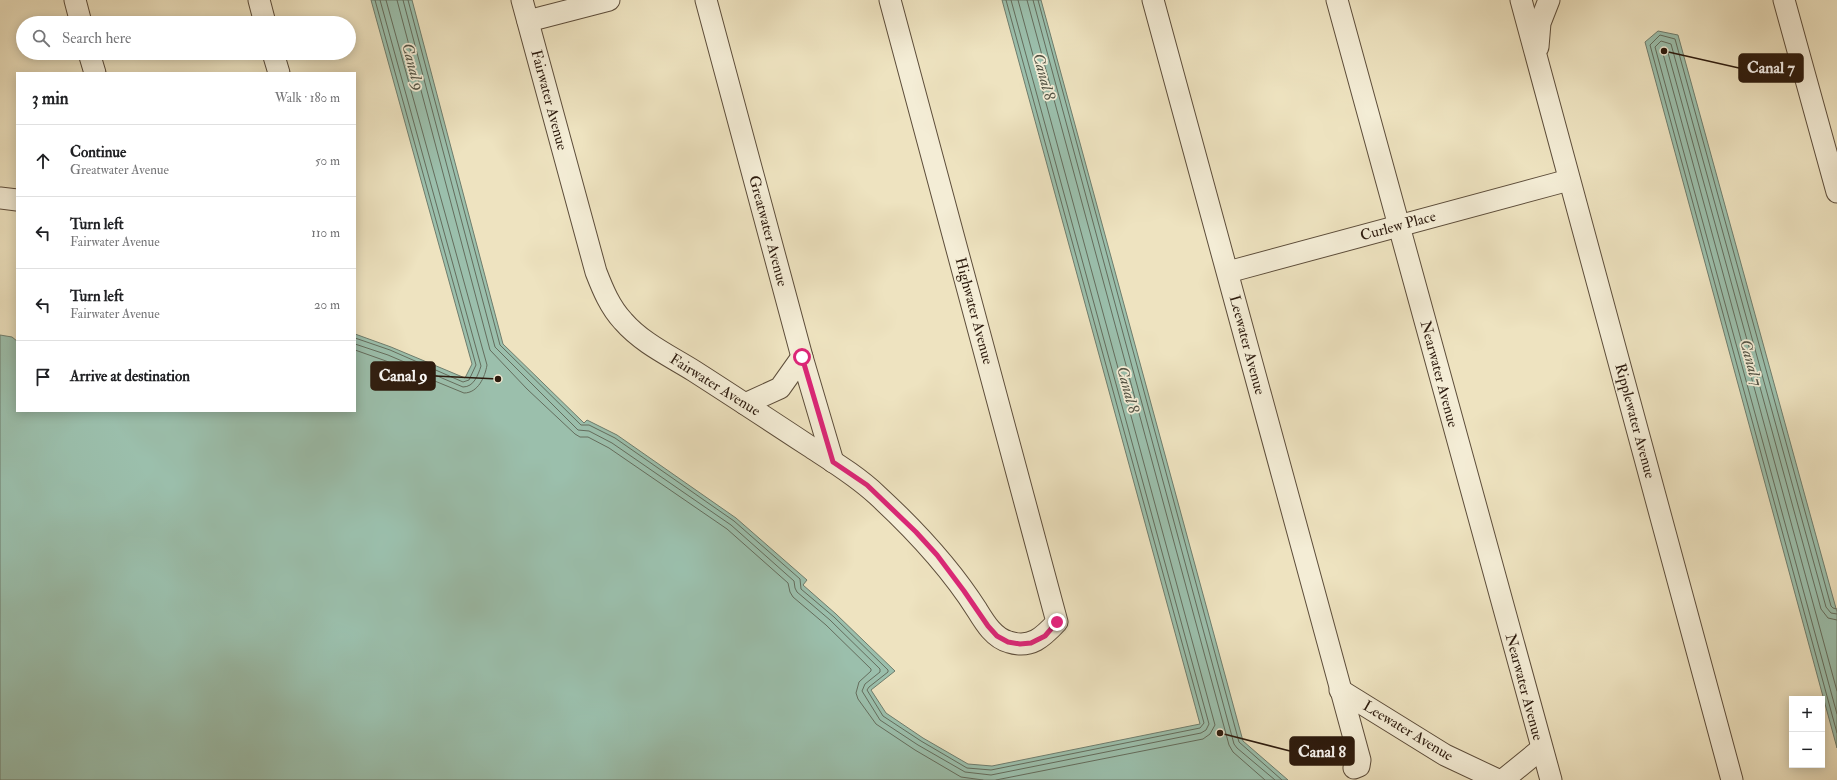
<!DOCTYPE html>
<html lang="en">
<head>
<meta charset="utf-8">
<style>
	body { margin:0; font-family:"IM FELL Double Pica",serif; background:#f2f2f2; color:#202124 }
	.controls { position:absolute; right:12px; bottom:12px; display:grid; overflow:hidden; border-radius:0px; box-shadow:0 2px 10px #0003 }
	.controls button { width:36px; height:36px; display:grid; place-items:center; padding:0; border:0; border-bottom:1px solid #e0e0e0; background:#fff; color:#202124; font:20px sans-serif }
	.stop { position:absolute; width:12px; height:12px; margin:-9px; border:3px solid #db2777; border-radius:50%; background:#fff }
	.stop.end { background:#db2777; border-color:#fff; box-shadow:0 1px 4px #0008 }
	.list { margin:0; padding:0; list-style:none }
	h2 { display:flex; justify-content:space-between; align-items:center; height:52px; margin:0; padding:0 16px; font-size:17px }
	h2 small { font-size:13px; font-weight:400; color:#757577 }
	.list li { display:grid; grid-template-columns:26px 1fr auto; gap:12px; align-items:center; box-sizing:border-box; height:72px; padding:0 16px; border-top:1px solid #e0e0e0 }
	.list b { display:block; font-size:15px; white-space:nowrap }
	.list p { margin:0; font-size:13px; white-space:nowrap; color:#757577 }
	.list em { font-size:13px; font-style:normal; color:#757577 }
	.icon { flex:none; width:22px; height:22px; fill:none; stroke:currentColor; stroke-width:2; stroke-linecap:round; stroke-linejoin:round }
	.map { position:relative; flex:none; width:1837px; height:780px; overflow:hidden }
	.search { position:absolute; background:#fff; box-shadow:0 2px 10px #0003; left:16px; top:16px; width:340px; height:44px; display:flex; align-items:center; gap:10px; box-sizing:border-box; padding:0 14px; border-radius:22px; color:#757577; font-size:15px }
	.panel { position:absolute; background:#fff; box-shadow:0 2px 10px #0003; left:16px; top:72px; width:340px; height:340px; border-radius:0px }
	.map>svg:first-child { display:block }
</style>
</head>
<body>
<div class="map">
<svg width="1837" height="780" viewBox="0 0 1837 780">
	<rect width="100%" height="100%" fill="#eee3c0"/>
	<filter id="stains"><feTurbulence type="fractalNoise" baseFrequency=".005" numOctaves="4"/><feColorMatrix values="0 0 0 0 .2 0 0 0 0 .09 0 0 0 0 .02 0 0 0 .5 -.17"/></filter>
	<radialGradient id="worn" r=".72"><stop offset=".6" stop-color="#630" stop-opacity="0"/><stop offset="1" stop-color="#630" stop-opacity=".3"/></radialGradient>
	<g fill="#9bbfac" stroke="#6f7d6d">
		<polygon points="371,0 412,0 503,344 584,423 587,420 617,435 736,518 807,580 803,585 836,614 895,671 871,690 886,713 923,738 968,764 992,766 1200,724 1002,0 1041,0 1243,741 1288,780 0,780 0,335 12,337 17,341 17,411 355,411 355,334 391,347 465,378 472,364"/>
		<polygon points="1658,31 1678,35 1837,612 1837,748 1645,42"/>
	</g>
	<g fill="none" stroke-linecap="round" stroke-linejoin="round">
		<g stroke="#646d5d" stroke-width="1">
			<polyline points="397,0 490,350 527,389 575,434 580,437 588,437 609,448 727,529 788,583 790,592 793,597 826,625 871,669 871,671 859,682 856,693 858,699 876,724 915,750 961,777 983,780"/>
			<polyline points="403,0 495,347 578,430 589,431 612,443 731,525 794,581 795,588 797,592 830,620 880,669 880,672 865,684 862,691 880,720 918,745 965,772 991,775 1201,733 1206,730 1209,724 1011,0"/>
			<polyline points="408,0 500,345 581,425 589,425 615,438 734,521 800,579 801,589 834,617 888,670 888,672 869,687 867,690 883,716 921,741 967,768 991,770 1200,728 1204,723 1006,0"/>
			<polyline points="1027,0 1229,745 1233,752 1265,780"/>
			<polyline points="1033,0 1234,744 1237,748 1275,780"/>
			<polyline points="1038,0 1239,742 1282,780"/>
			<polyline points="355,338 390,350 463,382 469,380 476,365 375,0"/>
			<path d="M 355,344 L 388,355 L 463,387 C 474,387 478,375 481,366 L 380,0"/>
			<path d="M 355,350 L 386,361 L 464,393 C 478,393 485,377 487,365 L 386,0"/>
			<polyline points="1837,609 1833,608 1831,606 1675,39 1660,35 1650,45 1837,733"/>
			<polyline points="1837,614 1831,613 1826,607 1671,44 1661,41 1655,47 1837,714"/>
			<polyline points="1837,620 1828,618 1821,609 1667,49 1664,47 1662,50 1837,691"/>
			<polyline points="996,780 1203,739 1210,734 1215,725 1018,0"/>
		</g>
		<g stroke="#5d4d3a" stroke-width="23">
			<g id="minor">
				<polyline points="75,0 81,23"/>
				<polyline points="259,0 265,23"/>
				<path d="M 522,0 L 596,272 C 603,290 610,307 623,321 C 642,343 670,356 694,371 C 733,396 771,421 809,446 C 832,461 857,476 877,495 C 915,530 949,566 977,610 C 985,623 994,638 1009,642 C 1031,649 1043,637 1057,622 L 890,0"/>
				<polyline points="706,0 802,357 833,462"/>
				<polyline points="1153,0 1360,760 1359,766 1354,768"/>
				<polyline points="1337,0 1551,780"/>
				<polyline points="1521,0 1732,780"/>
				<polyline points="1784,0 1837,192"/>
				<polyline points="528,21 609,0"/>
				<polyline points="1538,47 1540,23 1549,0"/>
				<polyline points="89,53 95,73"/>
				<polyline points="273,53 279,73"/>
				<polyline points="0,198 17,200"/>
				<polyline points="1228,272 1569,180"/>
				<polyline points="745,404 780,388 802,357"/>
				<polyline points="1340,690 1445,755 1498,780"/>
				<polyline points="1503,780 1541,749"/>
			</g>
		</g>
		<use href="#minor" stroke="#f4edd6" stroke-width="21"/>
	</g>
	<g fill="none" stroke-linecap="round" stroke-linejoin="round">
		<polyline stroke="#db2777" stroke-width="5" points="802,357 833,462 867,485 916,532 937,555 964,591 988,626 997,636 1008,642 1020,644 1031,643 1045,636 1057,622"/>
	</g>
	<g text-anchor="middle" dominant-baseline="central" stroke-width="3.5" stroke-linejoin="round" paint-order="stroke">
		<g font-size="15" fill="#2d1b0e" stroke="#f4edd6">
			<text transform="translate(549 100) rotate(75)">Fairwater Avenue</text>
			<text transform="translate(1398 226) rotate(-15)">Curlew Place</text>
			<text transform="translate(768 231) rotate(75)">Greatwater Avenue</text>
			<text transform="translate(974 311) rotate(75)">Highwater Avenue</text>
			<text transform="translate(1247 345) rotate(75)">Leewater Avenue</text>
			<text transform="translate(1439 374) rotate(75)">Nearwater Avenue</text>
			<text transform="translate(715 385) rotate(32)">Fairwater Avenue</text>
			<text transform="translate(1635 421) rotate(75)">Ripplewater Avenue</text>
			<text transform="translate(1524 687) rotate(75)">Nearwater Avenue</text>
			<text transform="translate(1408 731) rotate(31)">Leewater Avenue</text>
		</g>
		<g font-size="16" font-style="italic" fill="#545445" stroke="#f4edd6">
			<text transform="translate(413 67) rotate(75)">Canal 9</text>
			<text transform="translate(1044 77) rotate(75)">Canal 8</text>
			<text transform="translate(1751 363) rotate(75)">Canal 7</text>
			<text transform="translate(1128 390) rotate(75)">Canal 8</text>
		</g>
	</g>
	<path fill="none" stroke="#2d1b0e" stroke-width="1.5" d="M1664 51L1739 68M498 379L435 376M1220 733L1290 751"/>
	<g fill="#2d1b0e" stroke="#f4edd6" stroke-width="1.5">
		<circle cx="1664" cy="51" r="4"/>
		<circle cx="498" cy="379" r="4"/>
		<circle cx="1220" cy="733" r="4"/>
	</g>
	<g fill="#2d1b0e" stroke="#2d1b0e" stroke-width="1.5">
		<rect x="1739" y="54" width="64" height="28" rx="4"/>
		<rect x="371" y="362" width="64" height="28" rx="4"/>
		<rect x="1290" y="737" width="64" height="28" rx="4"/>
	</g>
	<g font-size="16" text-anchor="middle" font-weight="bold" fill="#fff">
		<text x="1771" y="73">Canal 7</text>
		<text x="403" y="381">Canal 9</text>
		<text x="1322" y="757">Canal 8</text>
	</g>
	<rect width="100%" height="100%" filter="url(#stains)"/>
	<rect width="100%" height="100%" fill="url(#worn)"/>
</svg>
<div class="controls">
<button>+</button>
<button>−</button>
</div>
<div class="stop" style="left:802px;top:357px"></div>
<div class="stop end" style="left:1057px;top:622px"></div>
<div class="search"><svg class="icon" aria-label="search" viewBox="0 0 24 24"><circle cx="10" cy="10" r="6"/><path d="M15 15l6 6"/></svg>Search here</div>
<section class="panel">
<h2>3 min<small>Walk · 180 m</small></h2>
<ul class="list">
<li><svg class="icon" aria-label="ahead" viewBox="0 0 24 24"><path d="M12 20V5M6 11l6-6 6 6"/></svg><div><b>Continue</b><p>Greatwater Avenue</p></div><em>50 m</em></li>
<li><svg class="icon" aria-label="left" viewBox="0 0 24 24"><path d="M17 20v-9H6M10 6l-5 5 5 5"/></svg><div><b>Turn left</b><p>Fairwater Avenue</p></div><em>110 m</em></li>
<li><svg class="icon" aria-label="left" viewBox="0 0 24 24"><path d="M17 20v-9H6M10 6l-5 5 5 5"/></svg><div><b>Turn left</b><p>Fairwater Avenue</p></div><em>20 m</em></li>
<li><svg class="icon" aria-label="arrive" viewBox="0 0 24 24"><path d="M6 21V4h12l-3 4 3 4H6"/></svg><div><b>Arrive at destination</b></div></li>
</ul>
</section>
</div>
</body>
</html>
